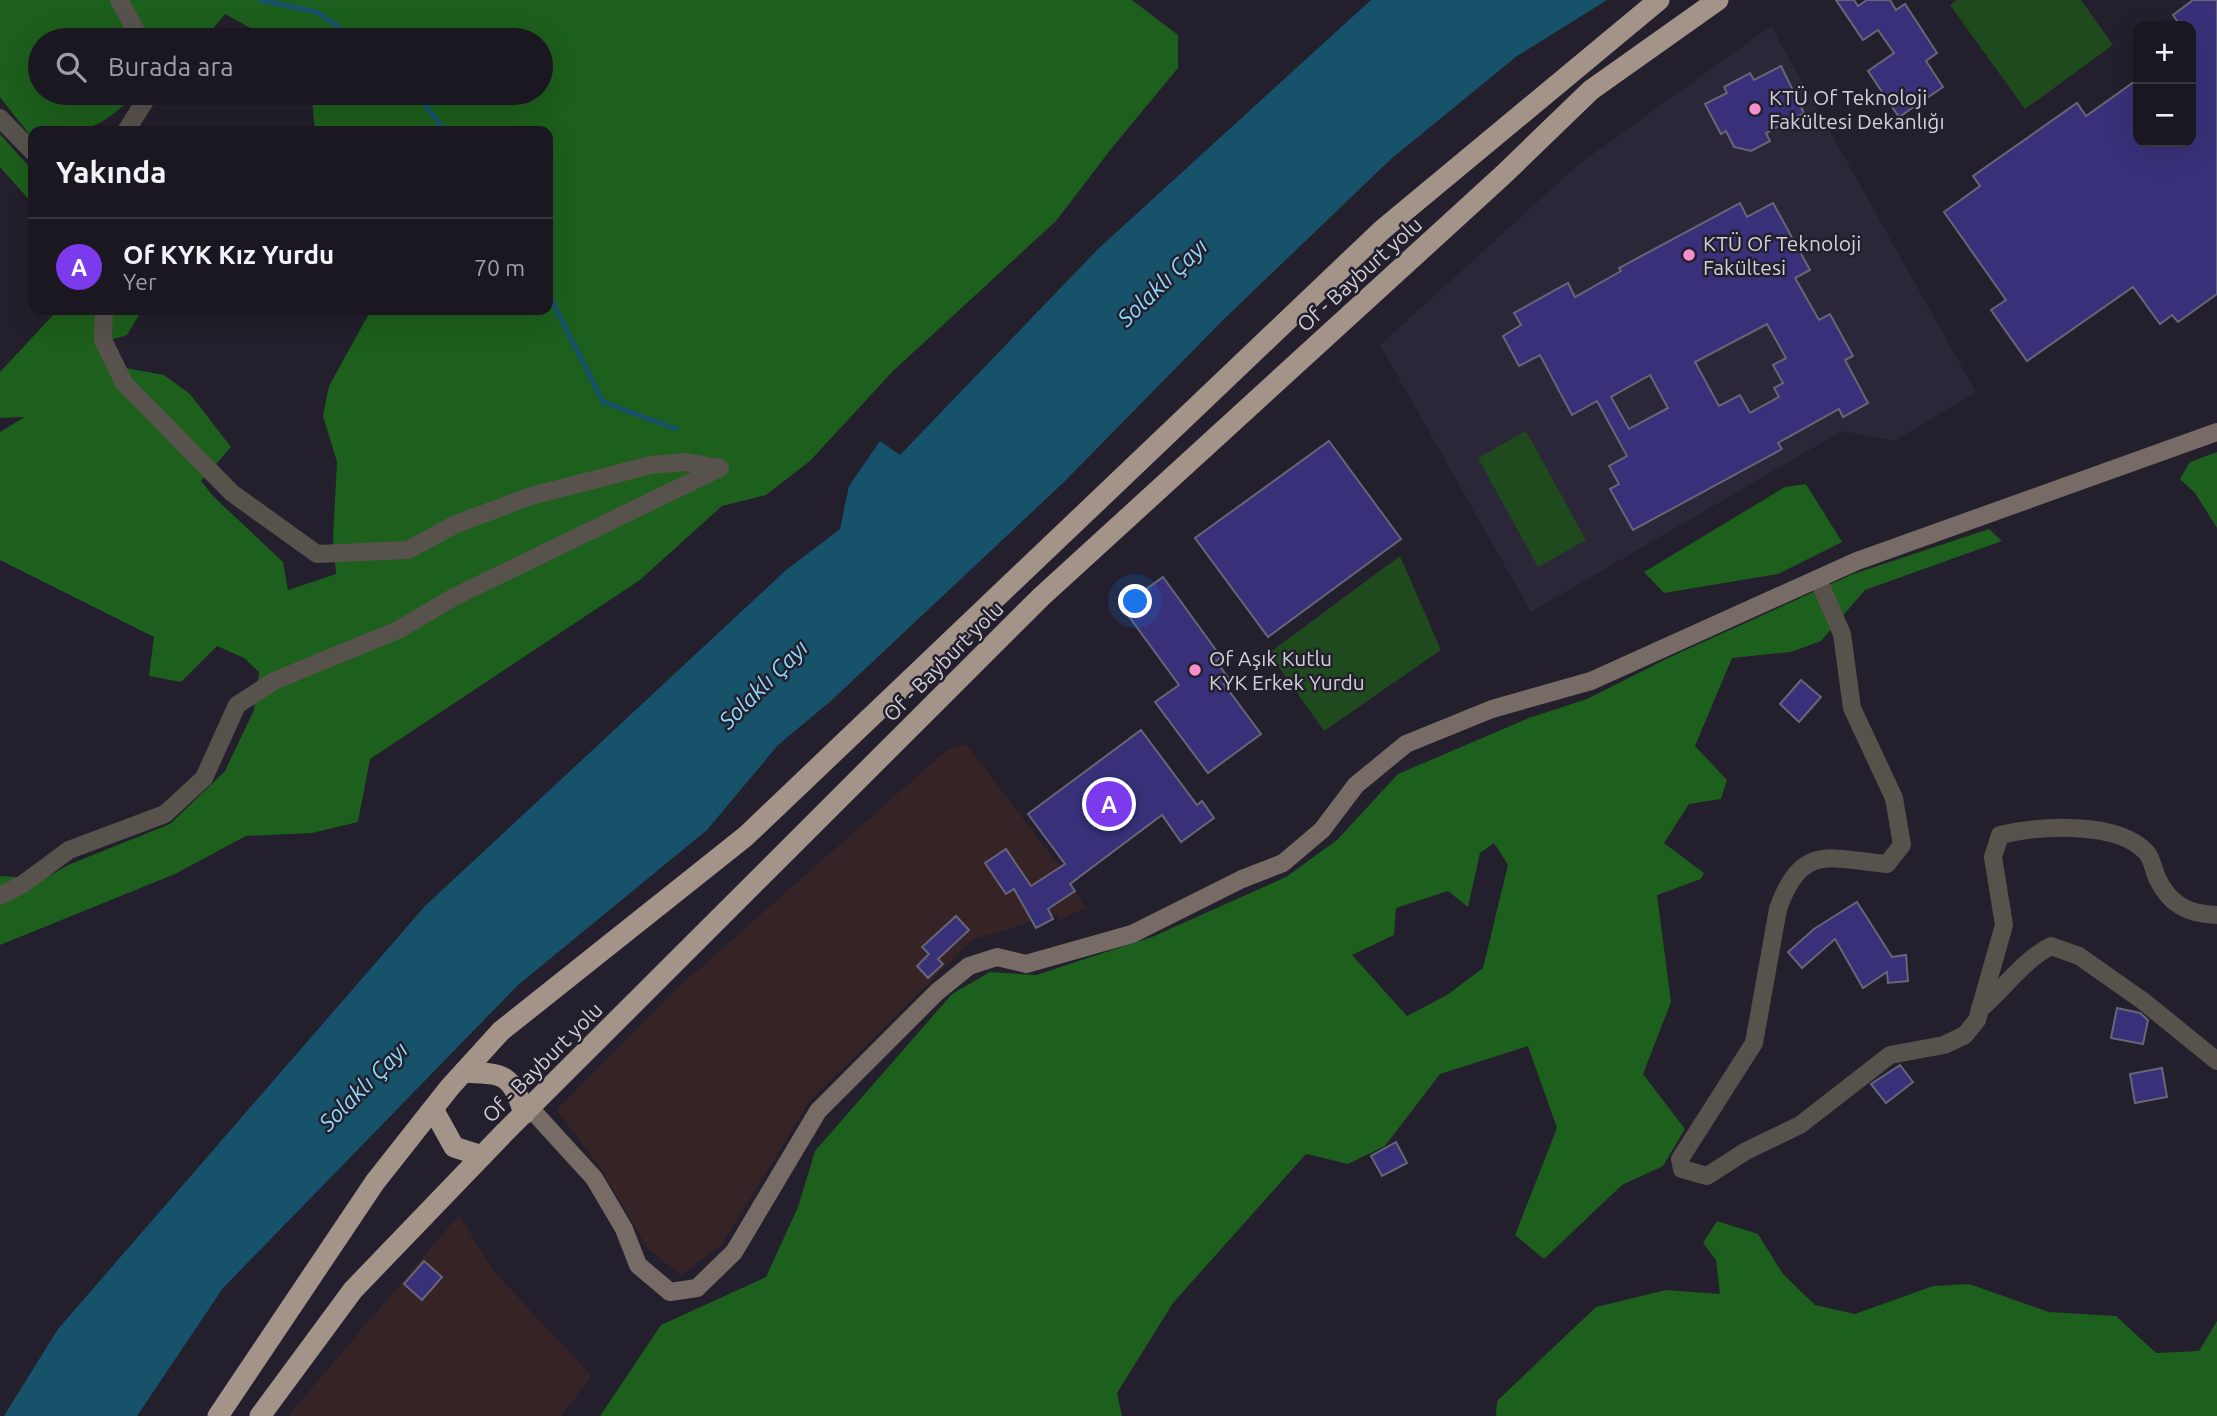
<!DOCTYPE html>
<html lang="tr">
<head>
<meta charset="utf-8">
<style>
	body { margin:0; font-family:Ubuntu,sans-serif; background:#23202a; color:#f1f3f6 }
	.controls { position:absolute; right:21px; top:21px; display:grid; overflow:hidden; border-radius:14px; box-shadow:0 7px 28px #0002 }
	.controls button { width:63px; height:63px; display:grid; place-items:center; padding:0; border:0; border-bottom:2px solid #38363f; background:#1a1721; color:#f1f3f6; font:35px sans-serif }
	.you { position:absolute; left:1136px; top:602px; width:24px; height:24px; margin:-18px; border:5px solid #fff; border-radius:50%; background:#1a73e8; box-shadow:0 0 0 10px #1a73e833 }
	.badge { display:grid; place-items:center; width:46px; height:46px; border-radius:50%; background:#7c3aed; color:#fff; font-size:23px; font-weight:700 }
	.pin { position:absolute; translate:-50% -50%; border:4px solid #fff; box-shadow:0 2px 7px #0006 }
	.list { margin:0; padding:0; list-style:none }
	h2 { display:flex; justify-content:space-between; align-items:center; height:91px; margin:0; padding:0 28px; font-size:30px }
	h2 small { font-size:23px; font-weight:400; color:#9f9fa5 }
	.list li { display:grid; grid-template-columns:46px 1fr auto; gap:21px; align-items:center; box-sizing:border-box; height:98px; padding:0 28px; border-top:2px solid #38363f }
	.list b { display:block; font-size:26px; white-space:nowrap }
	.list p { margin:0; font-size:23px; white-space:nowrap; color:#9f9fa5 }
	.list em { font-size:23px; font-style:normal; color:#9f9fa5 }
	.icon { flex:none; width:38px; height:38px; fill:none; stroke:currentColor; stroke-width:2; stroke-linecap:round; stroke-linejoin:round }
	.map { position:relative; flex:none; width:2217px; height:1416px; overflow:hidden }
	.search { position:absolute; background:#1a1721; box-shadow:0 7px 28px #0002; left:28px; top:28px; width:525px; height:77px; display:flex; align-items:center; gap:18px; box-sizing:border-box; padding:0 24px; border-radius:38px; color:#9f9fa5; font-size:26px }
	.panel { position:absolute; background:#1a1721; box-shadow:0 7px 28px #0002; left:28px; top:126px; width:525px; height:189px; border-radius:14px }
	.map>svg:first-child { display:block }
</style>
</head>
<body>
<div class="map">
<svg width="2217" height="1416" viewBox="0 0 2217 1416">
	<rect width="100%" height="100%" fill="#231f2c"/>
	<polygon fill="#2c2639" points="1771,26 1976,392 1895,441 1842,431 1531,612 1380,345 1579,164"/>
	<g fill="#362326">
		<polygon points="966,744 1060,867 1086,908 1060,920 1057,914 972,940 810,1101 722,1244 682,1275 648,1249 601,1169 557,1110 674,991 947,750"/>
		<polygon points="459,1215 495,1273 592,1376 561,1416 288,1416"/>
	</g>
	<g fill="#1f4a1e">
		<polygon points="1957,0 2081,0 2113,45 2025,109 1950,5"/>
		<polygon points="1526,431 1586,540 1538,567 1478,458"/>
		<polygon points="1400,556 1441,650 1324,731 1269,653"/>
	</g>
	<g fill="#1d5f1c" fill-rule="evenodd">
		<path d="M 0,0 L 1132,0 L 1178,35 L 1178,68 L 1111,149 L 1056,221 L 893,371 L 810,461 L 766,495 L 722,506 L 640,580 L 370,759 L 358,822 L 312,833 L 246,836 L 175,874 L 0,945 L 0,876 L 44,879 L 68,865 L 170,824 L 225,771 L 254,710 L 259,672 L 244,658 L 217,646 L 181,682 L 149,676 L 154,637 L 0,560 L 0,432 L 25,417 L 0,418 L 0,372 L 54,314 L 54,310 L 142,310 L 127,335 L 96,344 L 105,364 L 164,375 L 190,394 L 231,447 L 201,481 L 214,497 L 283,562 L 288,590 L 336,574 L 333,538 L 337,462 L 323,416 L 329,386 L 371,310 L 548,310 L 548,131 L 315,131 L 312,100 L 295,93 L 541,93 L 541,40 L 256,40 L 254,30 L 225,14 L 204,40 L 40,40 L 40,93 L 138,93 C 94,132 92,131 33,131 L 33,139 L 0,97 Z"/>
		<polygon points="0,134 33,171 33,204 0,167"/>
		<polygon points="2217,452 2217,528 2195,493 2180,479 2190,462"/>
		<polygon points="1806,484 1842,542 1778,574 1664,593 1644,572 1785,487"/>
		<path d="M 1989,529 L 2002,541 L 1865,590 L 1821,641 L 1791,652 L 1732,658 L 1695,746 L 1727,780 L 1721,799 L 1689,804 L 1664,843 L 1704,873 L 1701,879 L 1657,895 L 1671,1002 L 1643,1074 L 1685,1129 L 1663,1166 L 1622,1185 L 1544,1259 L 1515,1235 L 1557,1128 L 1528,1046 L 1440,1074 L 1385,1146 L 1348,1164 L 1306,1154 L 1173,1303 L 1117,1393 L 1122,1416 L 600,1416 L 661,1325 L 766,1277 L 798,1207 L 815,1151 L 952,994 L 990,972 L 1036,975 L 1152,937 L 1286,877 L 1337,840 L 1398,774 L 1529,718 L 1587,699 L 1668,658 L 1853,574 ZM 1494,843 L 1508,865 L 1483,968 L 1447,995 L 1407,1016 L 1352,955 L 1394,935 L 1396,908 L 1448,891 L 1468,907 L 1480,853 Z"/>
		<polygon points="1717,1221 1758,1234 1783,1274 1815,1305 1855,1314 1933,1286 1969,1284 2049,1312 2116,1316 2156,1353 2199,1351 2217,1321 2217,1416 1496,1416 1497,1401 1596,1307 1666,1290 1720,1294 1716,1260 1703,1243"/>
	</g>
	<polygon fill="#16536b" points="1371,0 1607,0 1517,56 1391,159 1223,320 1064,482 832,700 778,745 707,830 518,985 223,1288 137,1416 4,1416 58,1329 425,906 785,571 840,529 849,486 880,441 900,455 1098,249"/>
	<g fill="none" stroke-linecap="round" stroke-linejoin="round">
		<g stroke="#16536b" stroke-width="5">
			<polyline points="260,0 317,12 357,40"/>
			<polyline points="416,93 445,131"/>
			<polyline points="548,293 603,402 676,429"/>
		</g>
	</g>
	<g fill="#383179" stroke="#666676" stroke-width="2" fill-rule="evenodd">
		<polygon points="1836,0 1854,0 1858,6 1867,0 1890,0 1896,10 1905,4 1937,53 1926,61 1943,87 1899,117 1868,71 1894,53 1878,30 1863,40"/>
		<polygon points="2193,0 2217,0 2217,294 2178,322 2172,315 2160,324 2133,287 2027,361 1991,310 2006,300 1944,212 1980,186 1973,176 2077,103 2086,116 2138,79 2138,142 2191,142 2191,26 2181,26 2173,15"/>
		<polygon points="1781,66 1804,113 1766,133 1770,141 1751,151 1734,147 1726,131 1721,134 1705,104 1727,93 1724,87 1750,73 1754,80"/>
		<path d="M 1740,203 L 1747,217 L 1773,203 L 1810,270 L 1795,278 L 1819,320 L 1830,314 L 1853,356 L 1845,360 L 1868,403 L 1843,417 L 1839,409 L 1778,443 L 1782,449 L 1633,530 L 1610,489 L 1619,484 L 1609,466 L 1627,456 L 1597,401 L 1572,415 L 1540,355 L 1519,366 L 1503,336 L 1521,325 L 1514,313 L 1568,283 L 1575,297 L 1621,271 L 1619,268 ZM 1767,324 L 1786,358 L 1773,365 L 1783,383 L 1774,388 L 1779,397 L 1750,413 L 1740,395 L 1719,406 L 1695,362 ZM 1650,375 L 1668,408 L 1629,429 L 1611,397 Z"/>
		<polygon points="1329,441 1401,539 1268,637 1195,538"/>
		<polygon points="1163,577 1221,657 1216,661 1230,680 1224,684 1261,734 1208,773 1155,702 1179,685 1122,607"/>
		<polygon points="1801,680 1821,697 1799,722 1780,704"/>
		<polygon points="1141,730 1197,805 1202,801 1214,818 1181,842 1162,815 1070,884 1075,891 1048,909 1053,919 1036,928 1014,889 1006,894 985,863 1006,849 1031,886 1065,864 1028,814"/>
		<polygon points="1857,902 1892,957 1906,955 1908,981 1888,983 1887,972 1863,988 1835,939 1802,968 1788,952 1814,929"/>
		<polygon points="956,916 969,930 938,959 943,964 928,978 917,966 929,954 922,947"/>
		<polygon points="2117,1008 2140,1013 2148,1020 2143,1044 2111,1038"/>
		<polygon points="1900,1065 1913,1082 1886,1103 1871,1084"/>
		<polygon points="2162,1068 2167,1097 2135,1103 2130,1074"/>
		<polygon points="1396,1142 1407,1163 1382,1176 1371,1156"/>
		<polygon points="424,1261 442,1277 422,1300 404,1284"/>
	</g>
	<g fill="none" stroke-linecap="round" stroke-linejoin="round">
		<g stroke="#58524d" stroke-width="18">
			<polyline points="119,0 141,40"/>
			<polyline points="0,118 33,152"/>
			<polyline points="126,131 150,93"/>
			<path d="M 1818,579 L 1842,634 L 1852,708 L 1894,798 L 1902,845 L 1887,864 C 1831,859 1801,842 1778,909 L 1754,1043 L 1680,1159 L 1682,1169 L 1707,1176 L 1746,1151 L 1800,1125 L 1890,1055 L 1944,1045 L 1965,1035 L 1977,1020 L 2004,925 L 1993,857 L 2000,835 C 2038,826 2118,820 2147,853 C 2152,859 2154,871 2157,878 C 2170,905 2188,914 2217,915"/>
			<polyline points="0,896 23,884 69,850 165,814 204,778 237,705 274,681 398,630 454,597 720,468 686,462 651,465 531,496 456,524 408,550 317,554 232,493 124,383 103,340 104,310"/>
			<path d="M 1980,1009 C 2005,988 2022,961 2051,946 L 2079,956 L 2143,1001 L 2217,1061"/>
		</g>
		<polyline stroke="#766c65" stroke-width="18" points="530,1108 594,1178 624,1229 638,1265 670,1292 697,1288 734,1252 818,1111 937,992 969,966 997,957 1026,964 1132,934 1242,879 1283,863 1322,830 1356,785 1406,744 1492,709 1591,681 1857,561 2217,432"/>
		<g stroke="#a39388" stroke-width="21">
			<path d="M 464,1072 C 504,1074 512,1073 524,1114"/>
			<polyline points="433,1109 454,1147 482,1156"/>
			<polyline points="218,1416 375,1182 450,1087 501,1031 746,836 1382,230 1659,0"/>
			<polyline points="260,1416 353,1290 504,1133 1041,597 1503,175 1591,90 1718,0"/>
		</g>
	</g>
	<g fill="#f98fca" stroke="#231f2c" stroke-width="2.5">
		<circle cx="1755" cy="109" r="7"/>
		<circle cx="1689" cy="255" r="7"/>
		<circle cx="1195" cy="670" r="7"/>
	</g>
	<g text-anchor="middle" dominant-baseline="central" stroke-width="5" stroke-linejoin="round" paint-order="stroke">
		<g font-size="21" fill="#d2d0d8" stroke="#231f2c" text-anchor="start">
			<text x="1769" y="97">KTÜ Of Teknoloji<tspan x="1769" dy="24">Fakültesi Dekanlığı</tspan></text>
			<text x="1703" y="243">KTÜ Of Teknoloji<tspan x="1703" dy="24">Fakültesi</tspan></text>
			<text x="1209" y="658">Of Aşık Kutlu<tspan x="1209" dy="24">KYK Erkek Yurdu</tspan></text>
		</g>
		<g font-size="21" fill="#d2d0d8" stroke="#231f2c">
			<text transform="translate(1359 274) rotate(-42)">Of - Bayburt yolu</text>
			<text transform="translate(943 661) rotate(-45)">Of - Bayburt yolu</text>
			<text transform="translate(542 1062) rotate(-45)">Of - Bayburt yolu</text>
		</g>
		<g font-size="23" font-style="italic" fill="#8edbfd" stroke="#231f2c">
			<text transform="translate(1162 282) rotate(-44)">Solaklı Çayı</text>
			<text transform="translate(763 684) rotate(-45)">Solaklı Çayı</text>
			<text transform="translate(363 1086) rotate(-45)">Solaklı Çayı</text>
		</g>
	</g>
</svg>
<div class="controls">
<button>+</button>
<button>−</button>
</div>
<div class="you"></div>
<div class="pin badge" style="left:1109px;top:804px">A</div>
<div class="search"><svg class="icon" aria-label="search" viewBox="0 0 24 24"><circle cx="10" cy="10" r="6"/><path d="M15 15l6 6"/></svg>Burada ara</div>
<section class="panel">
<h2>Yakında<small></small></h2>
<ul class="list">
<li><span class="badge">A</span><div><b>Of KYK Kız Yurdu</b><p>Yer</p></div><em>70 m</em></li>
</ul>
</section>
</div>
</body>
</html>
